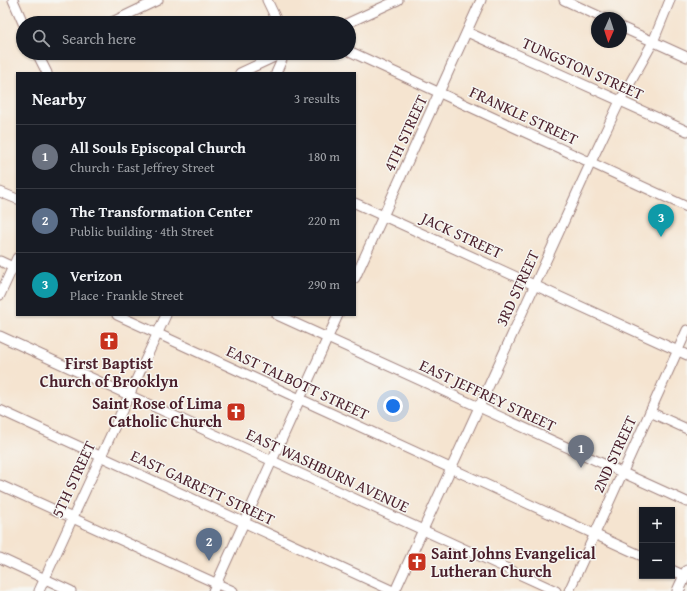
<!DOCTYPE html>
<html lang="en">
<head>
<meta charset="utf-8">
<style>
	body { margin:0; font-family:"Gentium Book Plus",serif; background:#20242c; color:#f1f3f6 }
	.controls { position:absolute; right:12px; bottom:12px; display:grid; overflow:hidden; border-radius:0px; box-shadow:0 1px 3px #0004 }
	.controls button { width:36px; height:36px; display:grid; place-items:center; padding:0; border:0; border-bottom:1px solid #363941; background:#171b24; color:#f1f3f6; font:20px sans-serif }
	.compass { position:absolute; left:591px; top:12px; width:36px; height:36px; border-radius:50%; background:#171b24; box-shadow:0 1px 3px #0004; rotate:183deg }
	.you { position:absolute; left:393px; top:406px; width:14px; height:14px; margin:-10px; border:3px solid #fff; border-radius:50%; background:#1a73e8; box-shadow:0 0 0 6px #1a73e833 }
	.badge { display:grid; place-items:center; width:26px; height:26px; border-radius:50%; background:#c8321e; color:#fff; font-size:13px; font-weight:700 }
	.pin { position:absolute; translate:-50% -33px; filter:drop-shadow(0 1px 2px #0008) }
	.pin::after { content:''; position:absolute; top:21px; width:14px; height:12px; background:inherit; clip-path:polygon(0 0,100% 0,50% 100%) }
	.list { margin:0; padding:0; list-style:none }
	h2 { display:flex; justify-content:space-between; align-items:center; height:52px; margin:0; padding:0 16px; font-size:17px }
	h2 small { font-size:13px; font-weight:400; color:#9ea1a6 }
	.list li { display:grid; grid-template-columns:26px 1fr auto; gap:12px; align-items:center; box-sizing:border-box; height:64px; padding:0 16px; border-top:1px solid #363941 }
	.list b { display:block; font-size:15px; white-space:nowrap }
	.list p { margin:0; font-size:13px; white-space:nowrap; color:#9ea1a6 }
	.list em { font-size:13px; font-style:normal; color:#9ea1a6 }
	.icon { flex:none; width:22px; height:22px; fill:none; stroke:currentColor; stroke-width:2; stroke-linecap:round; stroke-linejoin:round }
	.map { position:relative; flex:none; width:687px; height:591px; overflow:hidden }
	.search { position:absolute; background:#171b24; box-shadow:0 1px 3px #0004; left:16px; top:16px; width:340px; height:44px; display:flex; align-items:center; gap:10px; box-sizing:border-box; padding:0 14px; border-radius:22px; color:#9ea1a6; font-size:15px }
	.panel { position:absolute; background:#171b24; box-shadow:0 1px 3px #0004; left:16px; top:72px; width:340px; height:244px; border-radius:0px }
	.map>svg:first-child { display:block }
</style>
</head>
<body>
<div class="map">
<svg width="687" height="591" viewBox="0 0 687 591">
	<rect width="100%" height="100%" fill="#f6f6f2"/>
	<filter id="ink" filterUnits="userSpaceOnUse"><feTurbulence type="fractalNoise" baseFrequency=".025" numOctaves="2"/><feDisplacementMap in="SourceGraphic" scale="8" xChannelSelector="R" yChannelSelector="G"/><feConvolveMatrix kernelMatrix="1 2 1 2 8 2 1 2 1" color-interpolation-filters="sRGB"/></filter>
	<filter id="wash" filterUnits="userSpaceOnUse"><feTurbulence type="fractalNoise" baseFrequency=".012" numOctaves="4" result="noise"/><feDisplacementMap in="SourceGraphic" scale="16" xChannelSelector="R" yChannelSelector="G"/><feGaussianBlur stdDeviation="0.9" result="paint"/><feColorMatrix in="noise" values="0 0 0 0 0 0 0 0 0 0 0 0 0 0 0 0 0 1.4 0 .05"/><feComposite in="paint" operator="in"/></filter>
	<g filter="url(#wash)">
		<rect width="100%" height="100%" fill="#f5e4d0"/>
	</g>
	<g filter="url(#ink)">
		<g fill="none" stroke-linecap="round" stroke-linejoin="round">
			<g stroke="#a0827e" stroke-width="11">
				<g id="minor">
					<polyline points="13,0 23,23"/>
					<polyline points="267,0 278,23"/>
					<polyline points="564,0 603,18"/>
					<polyline points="110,23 158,0"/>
					<polyline points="348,23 398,0"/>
					<polyline points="621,27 687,57"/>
					<polyline points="467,32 687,131"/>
					<polyline points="349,51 687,207"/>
					<polyline points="37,53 47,73"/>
					<polyline points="240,73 283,53"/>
					<polyline points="276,73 285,53"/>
					<polyline points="0,192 17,199"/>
					<polyline points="355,203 687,355"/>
					<polyline points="0,261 17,269"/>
					<polyline points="355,278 481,0"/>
					<polyline points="0,295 17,258"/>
					<polyline points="117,315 642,556"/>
					<polyline points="277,315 687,502"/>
					<polyline points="0,336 556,591"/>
					<polyline points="0,410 393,591"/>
					<polyline points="650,412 687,429"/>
					<polyline points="0,485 233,591"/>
					<polyline points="0,558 71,591"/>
					<polyline points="672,570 685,576"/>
					<polyline points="39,591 166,315"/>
					<polyline points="213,591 338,315"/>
					<polyline points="395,591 591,162 620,101 653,42 670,0"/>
					<polyline points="569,591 687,330"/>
				</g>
			</g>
			<g stroke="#a0827e" stroke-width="13">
				<polyline id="major" points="678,591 687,571"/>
			</g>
			<use href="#minor" stroke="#fff" stroke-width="9"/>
			<use href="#major" stroke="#fff" stroke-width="11"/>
		</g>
	</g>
	<defs>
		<g id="church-square" transform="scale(1)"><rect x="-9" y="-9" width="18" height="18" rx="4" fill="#c8321e" stroke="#f6f6f2"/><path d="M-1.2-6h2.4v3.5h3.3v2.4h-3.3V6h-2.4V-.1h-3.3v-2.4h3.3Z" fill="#fff"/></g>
	</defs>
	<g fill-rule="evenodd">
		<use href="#church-square" x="109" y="341"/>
		<use href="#church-square" x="236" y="412"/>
		<use href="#church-square" x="417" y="562"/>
	</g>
	<g text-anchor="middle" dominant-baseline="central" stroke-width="3" stroke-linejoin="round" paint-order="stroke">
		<g font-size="16" fill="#4a1f2b" stroke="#f6f6f2">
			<text transform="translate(583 68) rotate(24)">TUNGSTON STREET</text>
			<text transform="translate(524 115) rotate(25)">FRANKLE STREET</text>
			<text transform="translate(405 133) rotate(-65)">4TH STREET</text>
			<text transform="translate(462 235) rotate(25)">JACK STREET</text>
			<text transform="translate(517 288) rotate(-65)">3RD STREET</text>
			<text transform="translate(298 382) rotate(25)">EAST TALBOTT STREET</text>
			<text transform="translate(488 395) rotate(25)">EAST JEFFREY STREET</text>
			<text transform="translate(614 454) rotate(-65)">2ND STREET</text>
			<text transform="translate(328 470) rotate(25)">EAST WASHBURN AVENUE</text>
			<text transform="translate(73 479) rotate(-65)">5TH STREET</text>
			<text transform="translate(203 487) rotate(25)">EAST GARRETT STREET</text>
		</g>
		<g font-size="16" font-weight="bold" fill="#4a1f2b" stroke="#f6f6f2">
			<text x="109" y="363">First Baptist<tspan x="109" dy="18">Church of Brooklyn</tspan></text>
			<text x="222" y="403" text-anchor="end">Saint Rose of Lima<tspan x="222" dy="18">Catholic Church</tspan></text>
			<text x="431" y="553" text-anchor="start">Saint Johns Evangelical<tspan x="431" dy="18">Lutheran Church</tspan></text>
		</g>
	</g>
</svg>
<div class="controls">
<button>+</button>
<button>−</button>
</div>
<svg class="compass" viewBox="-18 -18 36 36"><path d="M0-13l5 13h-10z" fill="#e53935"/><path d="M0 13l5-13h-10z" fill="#9ea1a6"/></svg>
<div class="you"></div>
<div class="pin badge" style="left:581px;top:468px;background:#6b7280">1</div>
<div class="pin badge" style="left:209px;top:561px;background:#5c6f8a">2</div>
<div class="pin badge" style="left:661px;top:237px;background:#0f9aa8">3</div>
<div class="search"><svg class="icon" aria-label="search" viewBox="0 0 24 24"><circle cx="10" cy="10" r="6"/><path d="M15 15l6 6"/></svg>Search here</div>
<section class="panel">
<h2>Nearby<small>3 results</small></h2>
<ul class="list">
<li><span class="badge" style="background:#6b7280">1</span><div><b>All Souls Episcopal Church</b><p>Church · East Jeffrey Street</p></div><em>180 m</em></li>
<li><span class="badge" style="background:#5c6f8a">2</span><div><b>The Transformation Center</b><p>Public building · 4th Street</p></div><em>220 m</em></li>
<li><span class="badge" style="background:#0f9aa8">3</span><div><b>Verizon</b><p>Place · Frankle Street</p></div><em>290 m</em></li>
</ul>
</section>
</div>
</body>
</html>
